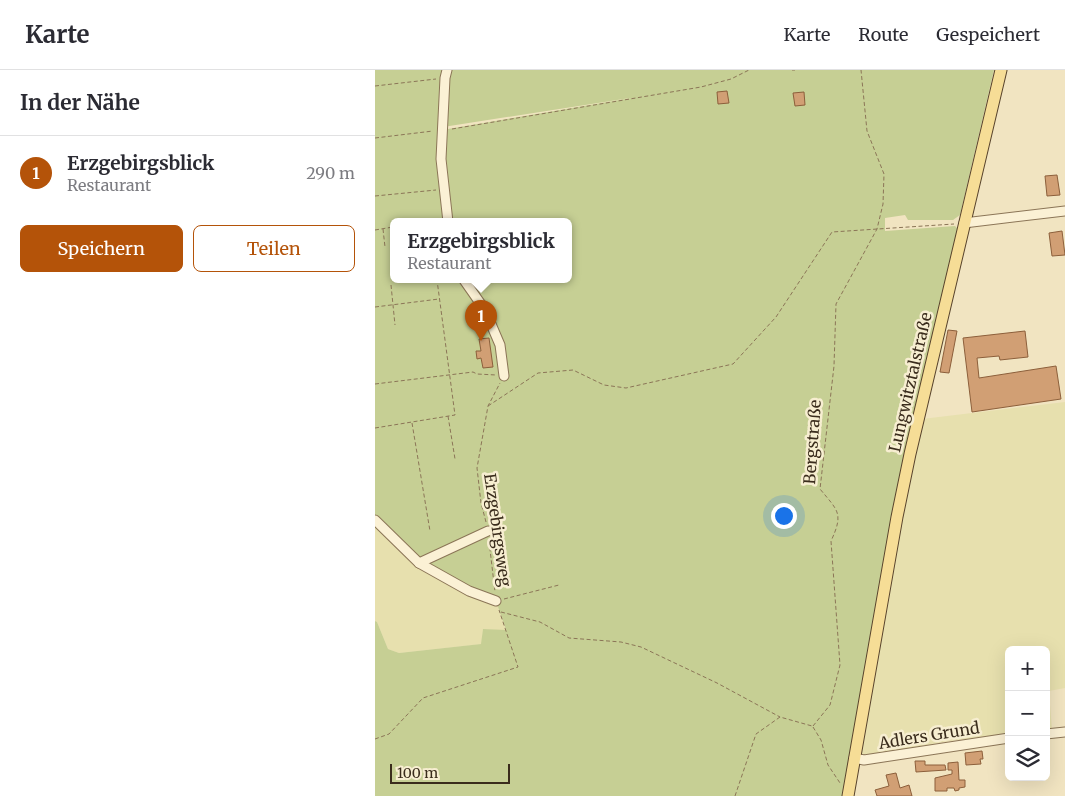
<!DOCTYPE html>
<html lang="de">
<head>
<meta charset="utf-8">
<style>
	body { margin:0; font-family:Merriweather,serif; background:#f7f7f7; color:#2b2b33 }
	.controls { position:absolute; right:15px; bottom:15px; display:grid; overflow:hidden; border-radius:8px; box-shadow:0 5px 20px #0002 }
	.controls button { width:45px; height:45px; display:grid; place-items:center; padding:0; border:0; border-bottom:1px solid #e1e1e2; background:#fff; color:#2b2b33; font:25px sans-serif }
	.scale { position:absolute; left:15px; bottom:12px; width:120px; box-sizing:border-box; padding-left:5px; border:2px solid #3a2c1c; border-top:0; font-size:14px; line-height:18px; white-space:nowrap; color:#3a2c1c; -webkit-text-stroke:4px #f7eed1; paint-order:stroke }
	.you { position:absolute; left:408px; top:445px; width:18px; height:18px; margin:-12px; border:4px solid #fff; border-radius:50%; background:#1a73e8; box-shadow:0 0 0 8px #1a73e833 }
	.badge { display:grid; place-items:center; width:32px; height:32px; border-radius:50%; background:#b45309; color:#fff; font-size:16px; font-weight:700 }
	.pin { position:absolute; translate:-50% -41px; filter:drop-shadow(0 1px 2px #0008) }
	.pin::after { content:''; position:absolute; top:26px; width:18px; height:15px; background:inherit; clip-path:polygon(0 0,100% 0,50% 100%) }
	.popup { position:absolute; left:15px; top:148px; width:182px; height:65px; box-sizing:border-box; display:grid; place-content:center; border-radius:8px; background:#fff; filter:drop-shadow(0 1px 4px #0005); font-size:16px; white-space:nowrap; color:#7c7c81 }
	.popup b { font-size:19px; color:#2b2b33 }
	.popup::after { content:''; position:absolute; left:50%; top:100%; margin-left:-10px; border:10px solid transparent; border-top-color:#fff }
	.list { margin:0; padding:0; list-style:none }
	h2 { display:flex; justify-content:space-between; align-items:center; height:65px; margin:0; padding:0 20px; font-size:21px }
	h2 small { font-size:16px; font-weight:400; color:#7c7c81 }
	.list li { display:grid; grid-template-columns:32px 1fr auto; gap:15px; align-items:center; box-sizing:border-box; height:75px; padding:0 20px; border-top:1px solid #e1e1e2 }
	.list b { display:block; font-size:19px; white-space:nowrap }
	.list p { margin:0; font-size:16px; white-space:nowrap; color:#7c7c81 }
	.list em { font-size:16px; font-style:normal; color:#7c7c81 }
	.actions { display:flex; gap:10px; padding:15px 20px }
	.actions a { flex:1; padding:11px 0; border:1px solid #b45309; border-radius:8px; text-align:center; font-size:18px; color:#b45309 }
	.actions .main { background:#b45309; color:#fff }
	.icon { flex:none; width:28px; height:28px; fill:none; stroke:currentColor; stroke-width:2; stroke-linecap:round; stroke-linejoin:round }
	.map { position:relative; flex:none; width:690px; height:726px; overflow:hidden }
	header { display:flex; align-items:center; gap:30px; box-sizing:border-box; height:70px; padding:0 25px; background:#fff; border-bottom:1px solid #e1e1e2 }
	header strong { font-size:24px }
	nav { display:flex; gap:28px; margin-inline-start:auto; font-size:18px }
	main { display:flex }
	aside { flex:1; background:#fff }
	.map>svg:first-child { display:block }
</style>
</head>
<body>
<header>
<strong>Karte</strong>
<nav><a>Karte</a><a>Route</a><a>Gespeichert</a></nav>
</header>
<main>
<aside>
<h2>In der Nähe<small></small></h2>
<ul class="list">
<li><span class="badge">1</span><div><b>Erzgebirgsblick</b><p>Restaurant</p></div><em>290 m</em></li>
</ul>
<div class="actions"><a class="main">Speichern</a><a>Teilen</a></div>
</aside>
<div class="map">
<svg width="690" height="726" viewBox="0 0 690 726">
	<rect width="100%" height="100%" fill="#f1e4c1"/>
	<g fill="#e7e0ae">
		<polygon points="690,332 690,618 674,621 677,660 671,660 671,580 634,580 634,664 574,671 490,686 485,683 527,439 547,349"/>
		<polygon points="0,450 121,531 131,561 108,559 107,574 24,583 13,579 2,552 0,551"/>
	</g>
	<path fill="#c6cf94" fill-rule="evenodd" d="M 0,0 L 619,0 L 585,145 L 578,150 L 533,150 L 530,145 L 510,148 L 510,161 L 580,156 L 583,159 L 530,383 L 467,726 L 0,726 L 0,551 L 2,552 L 13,579 L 24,583 L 106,574 L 108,559 L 131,560 L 121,531 L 44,493 L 0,450 ZM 255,28 L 256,28 L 67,60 L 68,57 ZM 18,152 L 194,152 L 194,210 L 18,210 Z"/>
	<g fill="#d19f74" stroke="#8c5f3b">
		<polygon points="352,21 354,33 343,34 342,22"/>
		<polygon points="429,22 430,35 420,36 418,23"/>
		<polygon points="682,105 685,125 672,126 670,106"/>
		<polygon points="687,161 690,185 677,186 674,163"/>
		<polygon points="573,260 582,261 574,303 565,302"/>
		<polygon points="650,261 653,287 625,290 624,286 602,288 604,308 681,296 686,329 597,342 588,268"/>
		<polygon points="114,268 118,297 108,298 106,288 102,289 101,281 106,281 104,269"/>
		<polygon points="607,681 608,689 605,689 606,694 591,695 590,683"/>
		<polygon points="540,691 550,691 550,695 570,695 571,700 541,702"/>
		<polygon points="583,692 584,710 590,710 590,717 584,718 584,720 580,721 579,718 572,718 572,721 560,721 560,708 577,704 577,700 573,700 573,693"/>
		<polygon points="521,703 525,718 534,715 537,726 502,726 500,720 514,716 511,705"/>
	</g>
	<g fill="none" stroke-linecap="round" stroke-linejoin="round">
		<g stroke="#8b7557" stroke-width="11">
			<g id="minor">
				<polyline points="72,0 70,8 66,89 73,152"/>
				<polyline points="589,153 690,141"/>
				<polyline points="89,210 110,240 125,275 129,306"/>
				<polyline points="0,450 44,493 94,521 121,531"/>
				<polyline points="44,493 113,461"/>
				<polyline points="671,664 690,662"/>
				<polyline points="479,688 489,690 634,668"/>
			</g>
		</g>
		<g stroke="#58432c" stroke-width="13">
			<polyline id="major" points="473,726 522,447 535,384 626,0"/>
		</g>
		<g stroke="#8b7557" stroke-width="1" stroke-dasharray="4 2.5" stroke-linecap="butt">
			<polyline points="417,0 420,0"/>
			<polyline points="0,16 61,9"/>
			<polyline points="77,59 326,17 356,9 374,0"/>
			<polyline points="0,68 58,61"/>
			<polyline points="0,126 61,120"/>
			<polyline points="8,159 10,177"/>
			<polyline points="0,160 18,157"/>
			<polyline points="16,215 20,255"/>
			<polyline points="0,237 64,229"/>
			<polyline points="0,314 98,302 102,304 121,305"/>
			<polyline points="113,336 163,303 198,300 229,315 251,318 358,294 401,247 457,162 579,154"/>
			<polyline points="73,346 80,389"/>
			<polyline points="37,353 55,461"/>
			<polyline points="0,358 80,345 62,210"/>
			<polyline points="111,452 106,433 102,398 113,336 125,313"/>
			<polyline points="114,471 120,522"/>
			<polyline points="129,529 184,515"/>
			<polyline points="126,542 165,552 194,568 246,572 266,577 342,613 405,647"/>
			<path d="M 438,656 L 455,635 L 465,595 L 456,471 C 469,443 463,441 445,419 L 459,296 L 461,234 L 502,159 L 508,134 L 509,104 L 492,61 L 486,0"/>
			<polyline points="438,657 446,670 453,695 465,713"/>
			<polyline points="0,669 14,664 48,628 143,597 124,540"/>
			<polyline points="360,726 381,664 405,647 437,656"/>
		</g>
		<use href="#minor" stroke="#fbf1d5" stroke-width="9"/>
		<use href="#major" stroke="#f6dd96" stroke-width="11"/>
	</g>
	<g text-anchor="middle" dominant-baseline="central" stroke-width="5" stroke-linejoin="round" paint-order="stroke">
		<g font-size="16" fill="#3a2c1c" stroke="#f7eed1">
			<text transform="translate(535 312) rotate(-77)">Lungwitztalstraße</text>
			<text transform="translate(437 372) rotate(-86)">Bergstraße</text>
			<text transform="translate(123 460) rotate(82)">Erzgebirgsweg</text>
			<text transform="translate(554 665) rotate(-9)">Adlers Grund</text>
		</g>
	</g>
</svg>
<div class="controls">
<button>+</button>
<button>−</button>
<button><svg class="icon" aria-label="layers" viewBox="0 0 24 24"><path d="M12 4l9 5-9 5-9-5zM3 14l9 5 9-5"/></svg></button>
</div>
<div class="scale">100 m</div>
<div class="you"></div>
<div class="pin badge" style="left:106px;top:271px">1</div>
<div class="popup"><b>Erzgebirgsblick</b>Restaurant</div>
</div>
</main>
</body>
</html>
